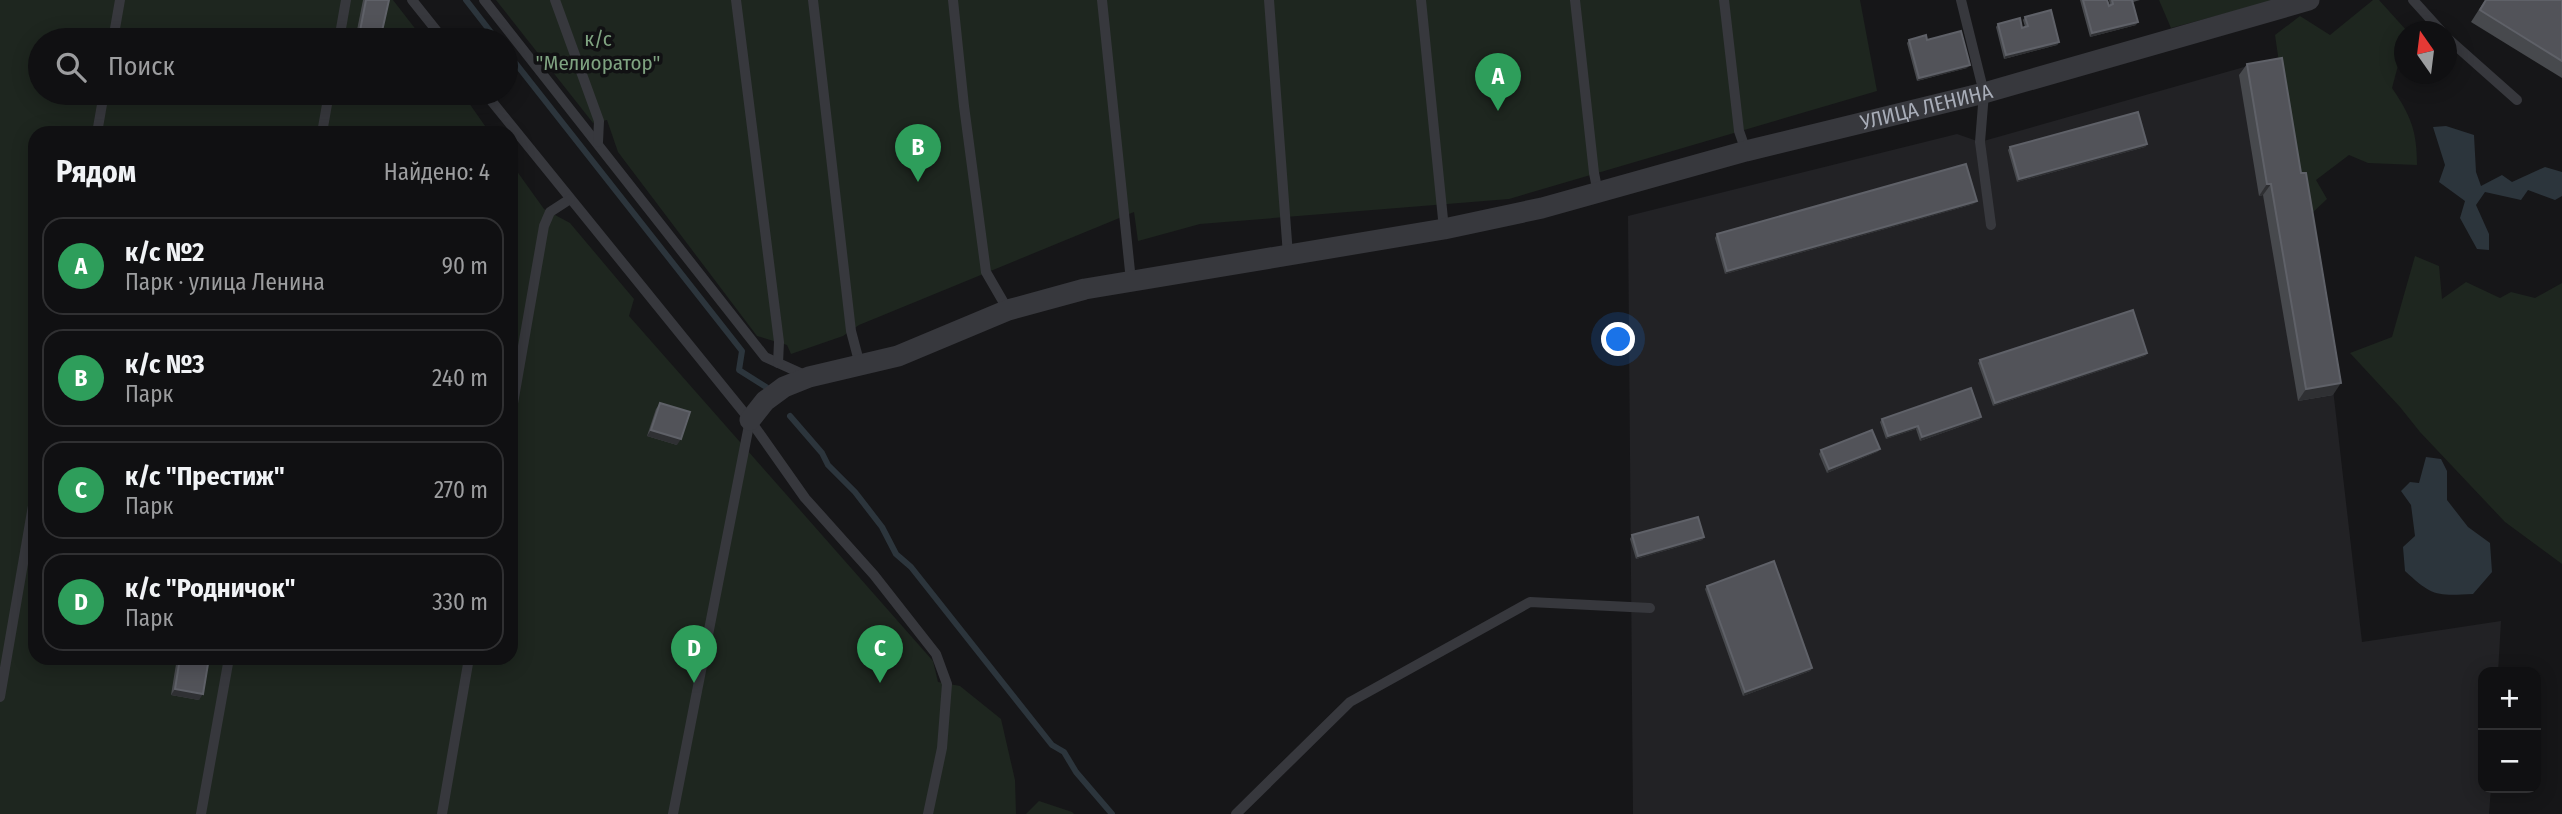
<!DOCTYPE html>
<html lang="ru">
<head>
<meta charset="utf-8">
<style>
	body { margin:0; font-family:"Fira Sans Condensed",sans-serif; background:#19191b; color:#f1f3f6 }
	.controls { position:absolute; right:21px; bottom:21px; display:grid; overflow:hidden; border-radius:14px; box-shadow:0 4px 18px #0003 }
	.controls button { width:63px; height:63px; display:grid; place-items:center; padding:0; border:0; border-bottom:2px solid #303032; background:#101012; color:#f1f3f6; font:35px sans-serif }
	.compass { position:absolute; left:2394px; top:21px; width:63px; height:63px; border-radius:50%; background:#101012; box-shadow:0 4px 18px #0003; rotate:346deg }
	.you { position:absolute; left:1619px; top:340px; width:24px; height:24px; margin:-18px; border:5px solid #fff; border-radius:50%; background:#1a73e8; box-shadow:0 0 0 10px #1a73e833 }
	.badge { display:grid; place-items:center; width:46px; height:46px; border-radius:50%; background:#d93025; color:#fff; font-size:23px; font-weight:700 }
	.pin { position:absolute; translate:-50% -58px; filter:drop-shadow(0 2px 4px #0008) }
	.pin::after { content:''; position:absolute; top:37px; width:24px; height:21px; background:inherit; clip-path:polygon(0 0,100% 0,50% 100%) }
	.list { margin:0; padding:0; list-style:none }
	h2 { display:flex; justify-content:space-between; align-items:center; height:91px; margin:0; padding:0 28px; font-size:30px }
	h2 small { font-size:23px; font-weight:400; color:#9c9d9f }
	.list li { display:grid; grid-template-columns:46px 1fr auto; gap:21px; align-items:center; box-sizing:border-box; height:98px; margin:0 14px 14px; padding:0 14px; border:2px solid #303032; border-radius:21px }
	.list b { display:block; font-size:26px; white-space:nowrap }
	.list p { margin:0; font-size:23px; white-space:nowrap; color:#9c9d9f }
	.list em { font-size:23px; font-style:normal; color:#9c9d9f }
	.icon { flex:none; width:38px; height:38px; fill:none; stroke:currentColor; stroke-width:2; stroke-linecap:round; stroke-linejoin:round }
	.map { position:relative; flex:none; width:2562px; height:814px; overflow:hidden }
	.search { position:absolute; background:#101012; box-shadow:0 4px 18px #0003; left:28px; top:28px; width:490px; height:77px; display:flex; align-items:center; gap:18px; box-sizing:border-box; padding:0 24px; border-radius:38px; color:#9c9d9f; font-size:26px }
	.panel { position:absolute; background:#101012; box-shadow:0 4px 18px #0003; left:28px; top:126px; width:490px; height:539px; border-radius:21px }
	.map>svg:first-child { display:block }
</style>
</head>
<body>
<div class="map">
<svg width="2562" height="814" viewBox="0 0 2562 814">
	<rect width="100%" height="100%" fill="#161618"/>
	<polygon fill="#222225" points="2283,56 2314,223 2362,642 2501,621 2498,672 2483,672 2483,788 2491,788 2489,814 1633,814 1628,216 1957,134 1980,142"/>
	<g fill="#1e261f">
		<polygon points="0,0 393,0 424,40 40,40 40,93 462,93 490,133 35,133 35,658 511,658 511,163 544,209 570,223 634,299 629,316 933,661 938,682 960,686 1001,719 1015,780 1016,814 0,814"/>
		<polygon points="496,0 1860,0 1877,91 1509,199 1200,224 1138,241 1134,212 859,325 843,336 791,354 787,345 757,336 618,152 607,120 593,123"/>
		<polygon points="2159,0 2276,0 2171,28"/>
		<path d="M 2373,0 L 2379,0 L 2407,31 L 2404,32 L 2404,43 L 2392,88 C 2411,116 2417,131 2417,165 L 2368,163 L 2349,155 L 2316,180 L 2327,199 L 2309,216 L 2289,132 L 2275,35 L 2300,16 L 2330,35 Z"/>
		<polygon points="2415,256 2439,266 2442,299 2466,282 2500,298 2511,292 2535,298 2562,283 2562,564 2505,522 2420,432 2400,407 2350,353 2392,337"/>
		<polygon points="1039,801 1072,812 1074,814 1026,814"/>
	</g>
	<g fill="#2c353c">
		<polygon points="2446,126 2474,135 2476,172 2481,186 2502,175 2512,182 2545,167 2562,172 2562,196 2555,200 2528,190 2521,200 2485,192 2476,205 2489,234 2489,250 2477,249 2460,218 2465,201 2439,182 2445,165 2433,127"/>
		<path d="M 2426,457 L 2441,459 L 2447,471 L 2447,500 L 2468,527 L 2490,543 L 2492,572 L 2473,594 C 2436,596 2432,596 2405,571 L 2403,547 L 2415,536 L 2411,505 L 2401,491 L 2410,482 L 2419,483 Z"/>
	</g>
	<g fill="none" stroke-linecap="round" stroke-linejoin="round">
		<g stroke="#2c353c" stroke-width="6">
			<polyline points="466,0 497,40"/>
			<polyline points="506,51 742,351 739,370 766,387"/>
			<polyline points="790,416 822,453 828,465 855,492 882,527 896,554 911,567 1052,745 1064,752 1076,772 1112,814"/>
		</g>
		<g stroke="#37383d" stroke-width="10">
			<polyline points="412,0 444,40"/>
			<polyline points="484,0 765,357 807,376"/>
			<polyline points="555,0 599,121 598,142"/>
			<polyline points="736,0 779,342 778,363"/>
			<polyline points="813,0 851,331 860,365"/>
			<polyline points="953,0 964,106 986,272 1008,310"/>
			<polyline points="1102,0 1131,281"/>
			<polyline points="1269,0 1288,255"/>
			<polyline points="1421,0 1444,229"/>
			<polyline points="1575,0 1594,173 1598,193"/>
			<polyline points="1724,0 1739,131 1746,151"/>
			<polyline points="1961,0 1984,93 1980,142 1991,225"/>
			<polyline points="2413,0 2442,32"/>
			<polyline points="2446,37 2517,100"/>
			<polyline points="113,40 120,0"/>
			<polyline points="339,40 346,0"/>
			<polyline points="485,93 750,420 805,498 874,575 936,654 947,684 942,748 928,814"/>
			<polyline points="97,133 104,93"/>
			<polyline points="322,133 329,93"/>
			<polyline points="511,415 544,226 550,212 570,199"/>
			<polyline points="0,697 35,494"/>
			<polyline points="201,814 229,658"/>
			<polyline points="442,814 469,658"/>
			<polyline points="673,814 750,420"/>
			<polyline points="1236,814 1350,702 1530,602 1650,608"/>
		</g>
		<path stroke="#37383d" stroke-width="21" id="s1" d="M 750,420 L 765,401 L 784,387 L 809,377 L 898,356 L 1008,310 L 1085,289 L 1444,229 L 1542,208 L 1746,151 L 1984,93 L 2309,0"/>
	</g>
	<g fill="#47494d">
		<polygon points="363,0 389,0 380,40 355,40"/>
		<polygon points="2080,0 2107,0 2109,6 2110,5 2109,0 2140,0 2133,2 2136,25 2090,37"/>
		<polygon points="2485,0 2562,0 2562,78 2471,22"/>
		<polygon points="2025,17 2059,42 2057,45 2004,59 1996,27 1998,24 2022,28 2025,27 2023,20"/>
		<polygon points="1909,40 1927,40 1967,68 1917,81 1907,43"/>
		<polygon points="2247,64 2333,395 2298,401 2263,195 2259,196 2239,75"/>
		<polygon points="2147,144 2145,147 2017,182 2008,150 2010,147"/>
		<polygon points="1974,204 1725,274 1715,238 1717,234"/>
		<polygon points="2147,353 2145,356 1993,406 1978,363 1980,360"/>
		<polygon points="660,403 677,445 647,436 656,409"/>
		<polygon points="1981,417 1979,420 1920,441 1916,429 1886,439 1880,422 1882,419"/>
		<polygon points="1880,449 1877,452 1827,473 1819,454 1821,450"/>
		<polygon points="1632,535 1704,537 1702,540 1636,559 1630,539"/>
		<polygon points="1707,586 1812,668 1810,671 1743,696 1705,589"/>
		<polygon points="177,658 209,658 199,700 171,695"/>
	</g>
	<g fill="#2f3033">
		<polygon points="2138,22 2136,25 2090,37 2092,33"/>
		<polygon points="359,36 380,40 356,40"/>
		<polygon points="2059,42 2057,45 2004,59 2006,55"/>
		<polygon points="1970,65 1967,68 1917,81 1919,78"/>
		<polygon points="2147,144 2145,147 2017,182 2019,179"/>
		<polygon points="2267,184 2271,184 2263,195 2259,196"/>
		<polygon points="1977,201 1974,204 1725,274 1727,271"/>
		<polygon points="2147,353 2145,356 1993,406 1995,403"/>
		<polygon points="2341,383 2333,395 2298,401 2306,389"/>
		<polygon points="1981,417 1979,420 1920,441 1922,437"/>
		<polygon points="1918,426 1916,429 1886,439 1888,436"/>
		<polygon points="651,430 681,439 677,445 647,436"/>
		<polygon points="1880,449 1877,452 1827,473 1829,469"/>
		<polygon points="1704,537 1702,540 1636,559 1638,556"/>
		<polygon points="1812,668 1810,671 1743,696 1745,692"/>
		<polygon points="175,689 203,694 199,700 171,695"/>
	</g>
	<g fill="#525359" stroke="#5f6168" stroke-width="2">
		<polygon points="366,0 389,0 380,40 359,36"/>
		<polygon points="2083,0 2107,0 2109,6 2113,4 2112,0 2132,0 2138,22 2092,33"/>
		<polygon points="2486,0 2562,0 2562,61 2480,10"/>
		<polygon points="2051,10 2059,42 2006,55 1998,24 2020,18 2022,28 2028,26 2025,17"/>
		<polygon points="1961,31 1970,65 1919,78 1909,40 1926,35 1927,40"/>
		<polygon points="2282,58 2301,173 2306,173 2341,383 2306,389 2271,184 2267,184 2247,64"/>
		<polygon points="2138,112 2147,144 2019,179 2010,147"/>
		<polygon points="1966,164 1977,201 1727,271 1717,234"/>
		<polygon points="2133,310 2147,353 1995,403 1980,360"/>
		<polygon points="1971,388 1981,417 1922,437 1918,426 1888,436 1882,419"/>
		<polygon points="660,403 690,412 681,439 651,430"/>
		<polygon points="1872,430 1880,449 1829,469 1821,450"/>
		<polygon points="1698,517 1704,537 1638,556 1632,535"/>
		<polygon points="1774,561 1812,668 1745,692 1707,586"/>
		<polygon points="180,658 209,658 203,694 175,689"/>
	</g>
	<g text-anchor="middle" dominant-baseline="central" stroke-width="7" stroke-linejoin="round" paint-order="stroke">
		<g font-size="21" fill="#7fa381" stroke="#111113">
			<text x="598" y="39">к/с<tspan x="598" dy="24">"Мелиоратор"</tspan></text>
		</g>
		<g font-size="21" fill="#a8adb8" stroke="#111113">
			<text stroke="none"><textPath href="#s1" startOffset="1227">УЛИЦА ЛЕНИНА</textPath></text>
		</g>
	</g>
</svg>
<div class="controls">
<button>+</button>
<button>−</button>
</div>
<svg class="compass" viewBox="-18 -18 36 36"><path d="M0-13l5 13h-10z" fill="#e53935"/><path d="M0 13l5-13h-10z" fill="#9c9d9f"/></svg>
<div class="you"></div>
<div class="pin badge" style="left:1498px;top:111px;background:#2e9e5b">A</div>
<div class="pin badge" style="left:918px;top:182px;background:#2e9e5b">B</div>
<div class="pin badge" style="left:880px;top:683px;background:#2e9e5b">C</div>
<div class="pin badge" style="left:694px;top:683px;background:#2e9e5b">D</div>
<div class="search"><svg class="icon" aria-label="search" viewBox="0 0 24 24"><circle cx="10" cy="10" r="6"/><path d="M15 15l6 6"/></svg>Поиск</div>
<section class="panel">
<h2>Рядом<small>Найдено: 4</small></h2>
<ul class="list">
<li><span class="badge" style="background:#2e9e5b">A</span><div><b>к/с №2</b><p>Парк · улица Ленина</p></div><em>90 m</em></li>
<li><span class="badge" style="background:#2e9e5b">B</span><div><b>к/с №3</b><p>Парк</p></div><em>240 m</em></li>
<li><span class="badge" style="background:#2e9e5b">C</span><div><b>к/с &quot;Престиж&quot;</b><p>Парк</p></div><em>270 m</em></li>
<li><span class="badge" style="background:#2e9e5b">D</span><div><b>к/с &quot;Родничок&quot;</b><p>Парк</p></div><em>330 m</em></li>
</ul>
</section>
</div>
</body>
</html>
